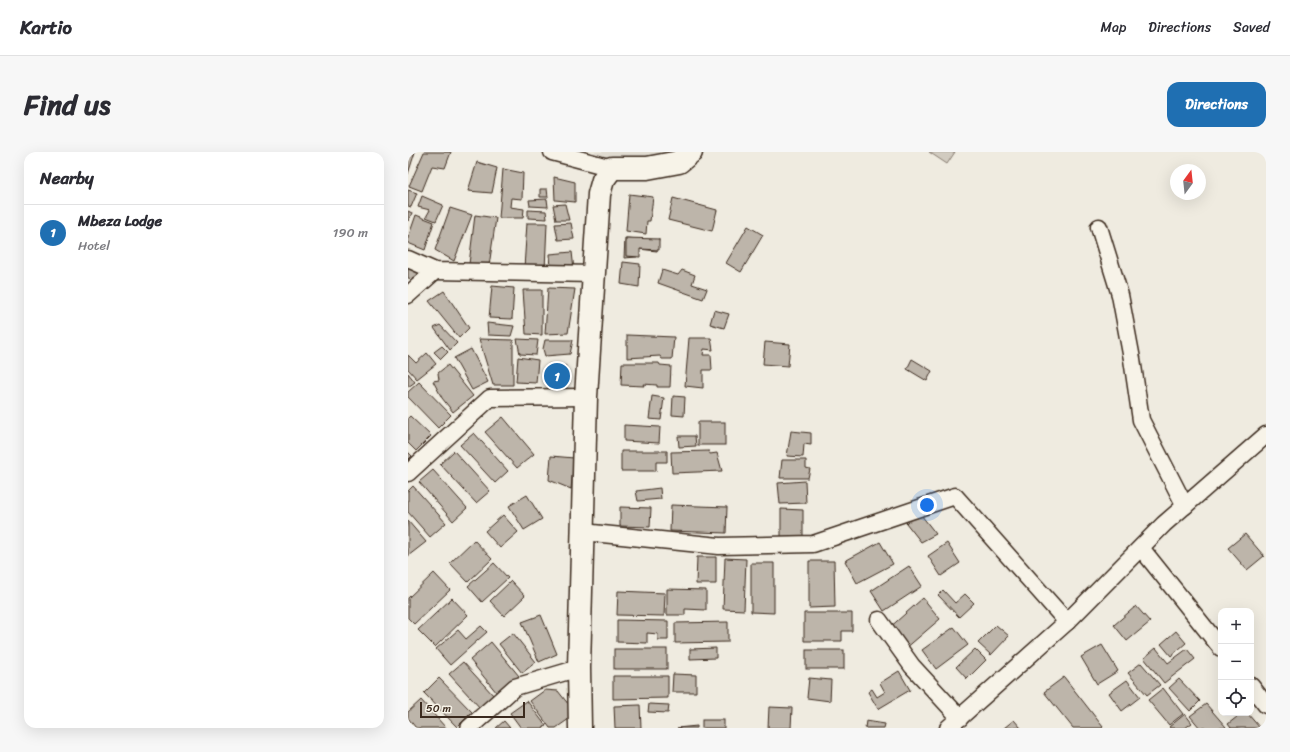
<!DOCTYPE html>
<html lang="en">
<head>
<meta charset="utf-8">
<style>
	body { margin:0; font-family:Sriracha,sans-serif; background:#f7f7f7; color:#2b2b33 }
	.controls { position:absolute; right:12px; bottom:12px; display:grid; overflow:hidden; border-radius:8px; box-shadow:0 4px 16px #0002 }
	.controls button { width:36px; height:36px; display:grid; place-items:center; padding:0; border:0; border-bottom:1px solid #e1e1e2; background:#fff; color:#2b2b33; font:20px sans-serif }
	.compass { position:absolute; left:762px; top:12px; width:36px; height:36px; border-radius:50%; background:#fff; box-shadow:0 4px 16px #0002; rotate:15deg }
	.scale { position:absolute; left:12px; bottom:10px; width:105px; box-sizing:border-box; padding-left:4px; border:2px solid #3b2a1e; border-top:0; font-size:11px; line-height:14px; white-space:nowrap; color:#3b2a1e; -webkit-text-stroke:3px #f7f3e8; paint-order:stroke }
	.you { position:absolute; left:519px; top:353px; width:14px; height:14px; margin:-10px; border:3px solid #fff; border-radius:50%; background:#1a73e8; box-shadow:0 0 0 6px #1a73e833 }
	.badge { display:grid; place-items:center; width:26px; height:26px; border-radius:50%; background:#1f6fb2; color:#fff; font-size:13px; font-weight:700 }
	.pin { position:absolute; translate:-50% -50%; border:2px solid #fff; box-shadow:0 1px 4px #0006 }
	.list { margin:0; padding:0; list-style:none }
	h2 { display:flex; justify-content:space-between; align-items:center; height:52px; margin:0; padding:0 16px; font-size:17px }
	h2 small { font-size:13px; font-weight:400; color:#7c7c81 }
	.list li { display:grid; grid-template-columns:26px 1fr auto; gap:12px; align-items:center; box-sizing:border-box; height:56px; padding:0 16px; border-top:1px solid #e1e1e2 }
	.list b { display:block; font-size:15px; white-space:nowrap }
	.list p { margin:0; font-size:13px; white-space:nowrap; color:#7c7c81 }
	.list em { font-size:13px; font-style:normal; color:#7c7c81 }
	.icon { flex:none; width:22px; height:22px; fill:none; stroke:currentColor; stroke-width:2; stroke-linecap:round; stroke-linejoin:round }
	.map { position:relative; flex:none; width:858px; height:576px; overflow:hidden; border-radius:12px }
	header { display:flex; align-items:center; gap:24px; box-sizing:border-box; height:56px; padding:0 20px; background:#fff; border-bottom:1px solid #e1e1e2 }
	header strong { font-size:19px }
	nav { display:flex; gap:22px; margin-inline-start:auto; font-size:14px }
	.intro { display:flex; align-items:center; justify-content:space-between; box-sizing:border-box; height:96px; padding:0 24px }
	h1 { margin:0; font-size:28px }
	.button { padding:10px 18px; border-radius:12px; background:#1f6fb2; color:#fff; font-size:14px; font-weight:700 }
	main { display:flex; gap:24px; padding:0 24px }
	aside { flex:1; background:#fff; border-radius:12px; box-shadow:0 4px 16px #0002 }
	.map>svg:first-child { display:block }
</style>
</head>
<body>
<header>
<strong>Kartio</strong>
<nav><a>Map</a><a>Directions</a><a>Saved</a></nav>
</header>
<div class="intro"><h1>Find us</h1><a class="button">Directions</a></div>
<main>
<aside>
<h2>Nearby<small></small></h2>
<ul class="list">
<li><span class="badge">1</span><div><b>Mbeza Lodge</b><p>Hotel</p></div><em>190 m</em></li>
</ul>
</aside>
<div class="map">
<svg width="858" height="576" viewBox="0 0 858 576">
	<rect width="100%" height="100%" fill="#efebe0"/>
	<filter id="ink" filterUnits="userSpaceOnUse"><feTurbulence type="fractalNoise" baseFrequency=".025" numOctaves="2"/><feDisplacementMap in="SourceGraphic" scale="8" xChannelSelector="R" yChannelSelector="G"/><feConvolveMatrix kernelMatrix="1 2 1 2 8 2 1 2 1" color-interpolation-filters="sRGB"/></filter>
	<g filter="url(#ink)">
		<polygon fill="#e0dbd0" points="176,0 268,0 238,6 201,6"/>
		<polygon fill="#d1cbc0" stroke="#867a6f" points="521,0 547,0 539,12"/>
		<g fill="#bdb5aa" stroke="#3b2a1e">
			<polygon points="0,0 7,0 0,22"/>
			<polygon points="16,0 43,0 37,16 24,14 14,39 1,34"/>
			<polygon points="69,10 89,16 84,41 60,39"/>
			<polygon points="95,17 115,21 114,47 103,46 102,55 116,57 115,66 91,66"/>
			<polygon points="146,25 167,30 167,50 147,48"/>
			<polygon points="132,37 139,37 140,45 132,45"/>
			<polygon points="0,38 9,41 3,55 0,54"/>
			<polygon points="221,42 245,45 242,69 239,69 238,82 218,79"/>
			<polygon points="14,44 35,53 28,69 18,65 22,58 10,55"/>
			<polygon points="265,46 309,58 304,79 260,68"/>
			<polygon points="139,47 140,55 122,54 121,48"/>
			<polygon points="157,52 161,68 148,68 145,53"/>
			<polygon points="42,56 64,63 46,109 27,98"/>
			<polygon points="120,58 138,59 139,67 120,66"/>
			<polygon points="0,59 4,61 0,69"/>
			<polygon points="8,63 26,70 17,98 0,91 0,86"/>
			<polygon points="67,63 88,66 81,114 61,112"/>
			<polygon points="119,71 139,71 137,118 116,116"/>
			<polygon points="163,71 166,87 150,88 147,72"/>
			<polygon points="340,74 355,83 333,120 318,111"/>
			<polygon points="217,86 251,88 249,99 231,97 229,105 216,106"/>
			<polygon points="218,86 251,87 251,98 232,97 232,105 218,104"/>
			<polygon points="164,100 166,118 143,117 142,102"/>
			<polygon points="215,110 232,112 231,135 213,132"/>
			<polygon points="0,116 18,119 17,129 0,126"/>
			<polygon points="254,118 270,123 274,118 287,123 284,132 299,137 295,147 250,131"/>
			<polygon points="84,134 106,136 104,167 81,166"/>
			<polygon points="140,136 167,137 160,181 137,182"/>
			<polygon points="115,138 134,138 134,183 118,182"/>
			<polygon points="36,139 61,176 51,186 21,149"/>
			<polygon points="306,158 321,162 316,176 302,172"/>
			<polygon points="79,171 106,174 103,184 80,183"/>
			<polygon points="32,173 49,191 42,198 26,176"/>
			<polygon points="219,183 266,185 264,207 254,207 252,204 219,206"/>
			<polygon points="281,186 303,186 305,198 296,197 295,203 303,203 304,218 295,218 295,236 277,234"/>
			<polygon points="71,187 105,188 105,233 85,233"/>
			<polygon points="109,187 130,188 128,203 112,202"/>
			<polygon points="137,188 165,188 162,202 137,204 135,197"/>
			<polygon points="357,190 382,192 380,214 355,212"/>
			<polygon points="34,194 40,200 33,207 26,200"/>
			<polygon points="63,197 80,230 64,238 46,206"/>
			<polygon points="19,201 28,212 9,227 0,217 0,203 8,211"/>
			<polygon points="110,205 130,208 128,231 108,230"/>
			<polygon points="504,207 524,219 519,229 499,217"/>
			<polygon points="214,211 251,211 252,213 263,214 262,235 249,235 249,233 235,232 236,234 213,233"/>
			<polygon points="141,212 158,214 155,231 138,229"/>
			<polygon points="40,213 65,244 45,260 34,246 25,229 31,228 30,221"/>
			<polygon points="0,221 7,230 0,235"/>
			<polygon points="11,230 43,263 30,276 0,245 0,240"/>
			<polygon points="244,244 256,246 253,268 241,267"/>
			<polygon points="265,244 277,245 276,264 264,263"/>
			<polygon points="2,264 23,284 8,299 0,291 0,266"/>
			<polygon points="95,265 126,302 109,316 77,280"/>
			<rect x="290" y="270" width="27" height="23"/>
			<polygon points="216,273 252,275 251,291 216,289"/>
			<polygon points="383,279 403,281 403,293 396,292 395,305 379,304"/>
			<polygon points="66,281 100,319 87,331 52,293"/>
			<polygon points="270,284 287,284 288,294 271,295"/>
			<polygon points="46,299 82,339 68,351 32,312"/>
			<polygon points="213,299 259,299 259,310 248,310 248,319 213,319"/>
			<polygon points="301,299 302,302 309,301 314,319 264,321 263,300"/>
			<polygon points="0,300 4,304 0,308"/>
			<polygon points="143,304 166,306 163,337 141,328"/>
			<polygon points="374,308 398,308 398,316 402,317 400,326 372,326"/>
			<polygon points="25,318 59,356 45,369 11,330"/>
			<polygon points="397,329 398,351 372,352 370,331"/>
			<polygon points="5,334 38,371 22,385 0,360 0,339"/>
			<polygon points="252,336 253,347 230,349 228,339"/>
			<polygon points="119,343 134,367 116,378 101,354"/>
			<polygon points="263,353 319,355 318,381 262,379"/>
			<polygon points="212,355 243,356 242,375 212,374"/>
			<polygon points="373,357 395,358 395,385 373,385"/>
			<polygon points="510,359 528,382 513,390 498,371"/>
			<polygon points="95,363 110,380 92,396 77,379"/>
			<polygon points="0,369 18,390 0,404"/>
			<polygon points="837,382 856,404 839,418 820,396"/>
			<polygon points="66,388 84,407 60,430 42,411"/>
			<polygon points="472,390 485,412 449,431 437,409"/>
			<polygon points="539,391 552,411 533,424 520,404"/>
			<polygon points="289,405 308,405 308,432 288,432"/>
			<polygon points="317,406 338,407 336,458 315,457"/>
			<polygon points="401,409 426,409 427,455 401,456"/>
			<polygon points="86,411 100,426 74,450 60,434"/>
			<polygon points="343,411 366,411 366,461 343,460"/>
			<polygon points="501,414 514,434 476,459 463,439"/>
			<polygon points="26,421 42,438 6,472 0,466 0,446"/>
			<polygon points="103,429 117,444 96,464 82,449"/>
			<polygon points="259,437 298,438 298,458 277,457 277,463 259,463"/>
			<polygon points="535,438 547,451 557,442 566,451 551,465 530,443"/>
			<polygon points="210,439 257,441 256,464 209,463"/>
			<polygon points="44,446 60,463 27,495 10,478"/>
			<polygon points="515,446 532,467 497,497 480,477"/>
			<polygon points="728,454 742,470 719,489 706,473"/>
			<polygon points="396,461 444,461 444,479 434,479 434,489 396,489"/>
			<polygon points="133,463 149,502 131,510 114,470"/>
			<polygon points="209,468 260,469 260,488 250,488 250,482 239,481 239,491 209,490"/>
			<polygon points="320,470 320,490 267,491 267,471"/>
			<polygon points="588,473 601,484 583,503 570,491"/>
			<polygon points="73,474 79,480 42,513 28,497 50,478 58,487"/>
			<polygon points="546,475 560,493 528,517 514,498"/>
			<polygon points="768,479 778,491 763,504 753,492"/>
			<polygon points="105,481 128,510 114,521 91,492"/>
			<polygon points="83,490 111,524 89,541 62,508"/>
			<polygon points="694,493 710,519 689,532 673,505"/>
			<polygon points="308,496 308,506 282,507 282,497"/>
			<polygon points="748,496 760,511 779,497 787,507 756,531 736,506"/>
			<rect x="206" y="497" width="53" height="20"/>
			<polygon points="567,497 578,508 559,527 548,515"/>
			<rect x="398" y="498" width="38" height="19"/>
			<polygon points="55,510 86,544 73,557 41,522"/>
			<polygon points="733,511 752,533 739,543 720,521"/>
			<polygon points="491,519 502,538 470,557 460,540 464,537 469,545 477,540 472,531"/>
			<polygon points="265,522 288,523 288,540 264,540"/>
			<polygon points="205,524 260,524 260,546 205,547"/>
			<polygon points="656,525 695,575 694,576 665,576 636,540"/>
			<polygon points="31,526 64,560 49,575 16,541"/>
			<polygon points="401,526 423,528 422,549 399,546"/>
			<polygon points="771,527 792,549 782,559 761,536"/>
			<polygon points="719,528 732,545 714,559 701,541"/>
			<polygon points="755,536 775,562 761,573 740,548"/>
			<polygon points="137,538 150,539 168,562 148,576 142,576 122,549"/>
			<polygon points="13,548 38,576 8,576 0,566 0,560"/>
			<polygon points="119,549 138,574 134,576 113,576 102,561"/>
			<polygon points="241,552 261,553 260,561 240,560"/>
			<polygon points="798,552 818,575 816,576 792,576 782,564"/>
			<polygon points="232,553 233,576 207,576 206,554"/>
			<polygon points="361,555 384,556 383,576 360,576"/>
			<polygon points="834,561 839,561 852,576 823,576 820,572"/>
			<polygon points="777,562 784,571 777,576 762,576 761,575"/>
			<rect x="294" y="568" width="22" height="8"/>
			<polygon points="606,568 613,576 596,576"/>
			<polygon points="96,569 102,576 88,576"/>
			<polygon points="458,569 477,572 476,576 457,576"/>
			<polygon points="289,574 289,576 269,576"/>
		</g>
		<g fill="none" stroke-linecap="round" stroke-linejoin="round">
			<g stroke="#3b2a1e" stroke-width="19">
				<g id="street">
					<polyline points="144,0 204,16"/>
					<polyline points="691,75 712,143 724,207 733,268 777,354"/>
					<polyline points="0,107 27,119 186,122"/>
					<polyline points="0,143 27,119"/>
					<polyline points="0,321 82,246 178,245"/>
					<polyline points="175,380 311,394 405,392 547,344 659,470"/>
					<polyline points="733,396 813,496"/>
					<polyline points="471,468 504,514 552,566"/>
					<polyline points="843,534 858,553"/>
					<polyline points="61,576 107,535 171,516"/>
					<polyline points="540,576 659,470 756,372 858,283"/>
				</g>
			</g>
			<g stroke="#3b2a1e" stroke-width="25">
				<polyline id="secondary" points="172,576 171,516 178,245 191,42 195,28 204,16 239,16 271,10 283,0"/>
			</g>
			<use href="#street" stroke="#f7f3e8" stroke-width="16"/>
			<use href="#secondary" stroke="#f7f3e8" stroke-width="22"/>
		</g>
	</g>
</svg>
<div class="controls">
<button>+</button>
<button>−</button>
<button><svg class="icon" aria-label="locate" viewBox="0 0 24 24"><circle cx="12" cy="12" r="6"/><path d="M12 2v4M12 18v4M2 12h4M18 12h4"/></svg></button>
</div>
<svg class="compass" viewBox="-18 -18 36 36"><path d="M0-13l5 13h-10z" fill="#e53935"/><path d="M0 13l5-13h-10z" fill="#7c7c81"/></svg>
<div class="scale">50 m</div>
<div class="you"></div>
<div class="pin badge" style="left:149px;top:224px">1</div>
</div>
</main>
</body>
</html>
